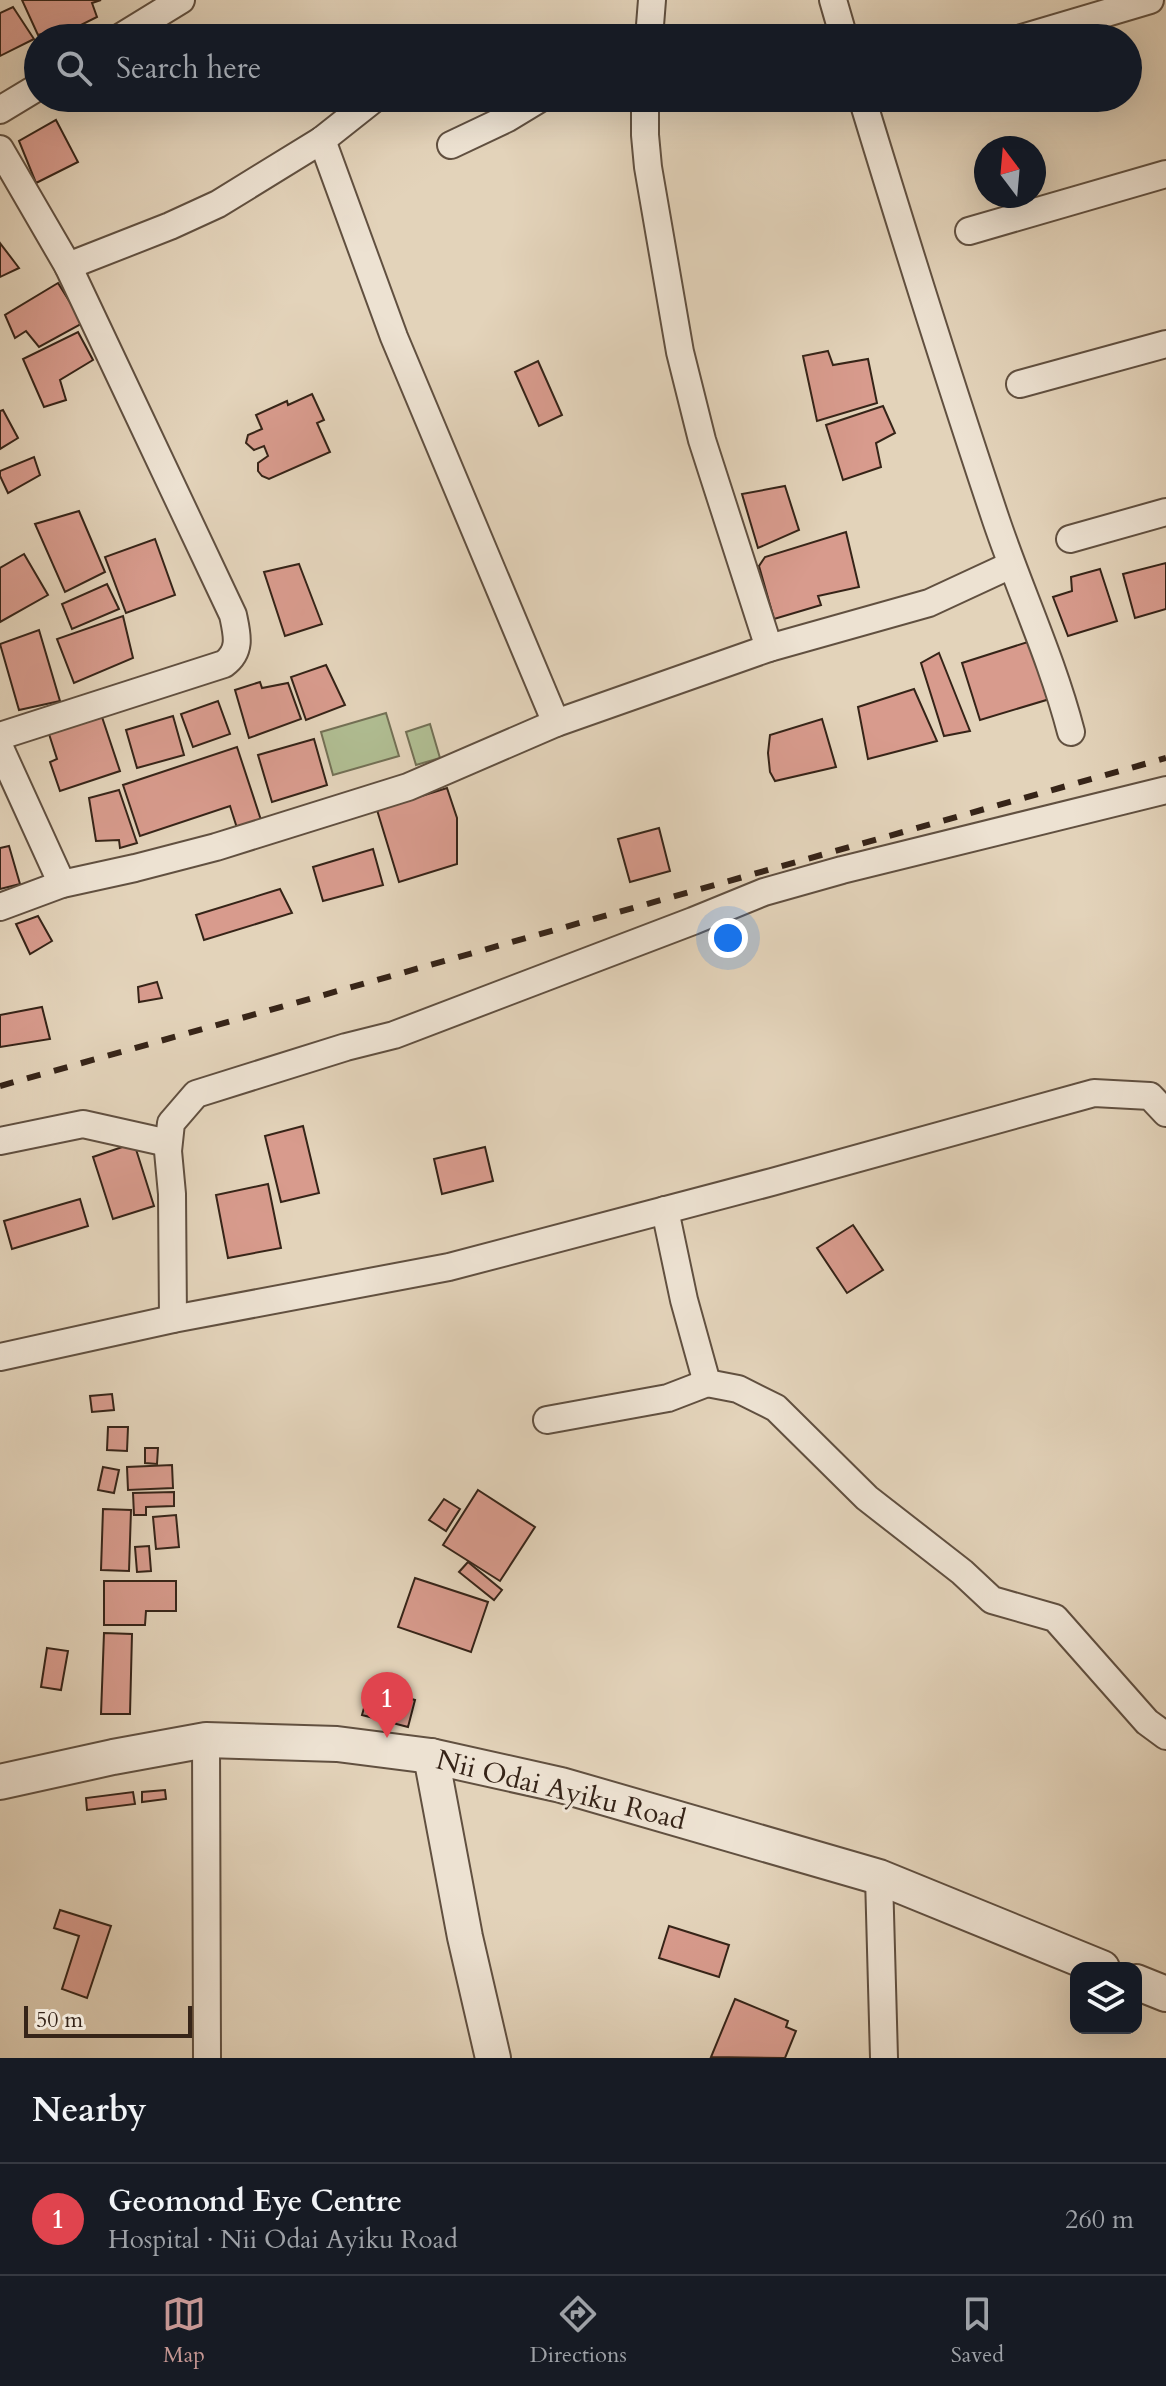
<!DOCTYPE html>
<html lang="en">
<head>
<meta charset="utf-8">
<style>
	body { margin:0; font-family:Cardo,serif; background:#242831; color:#f1f3f6 }
	.controls { position:absolute; right:24px; bottom:24px; display:grid; overflow:hidden; border-radius:16px; box-shadow:0 8px 32px #0002 }
	.controls button { width:72px; height:72px; display:grid; place-items:center; padding:0; border:0; border-bottom:2px solid #363941; background:#171b24; color:#f1f3f6; font:40px sans-serif }
	.compass { position:absolute; left:974px; top:136px; width:72px; height:72px; border-radius:50%; background:#171b24; box-shadow:0 8px 32px #0002; rotate:344deg }
	.scale { position:absolute; left:24px; bottom:20px; width:168px; box-sizing:border-box; padding-left:8px; border:4px solid #362418; border-top:0; font-size:22px; line-height:28px; white-space:nowrap; color:#362418; -webkit-text-stroke:6px #ede2d2; paint-order:stroke }
	.you { position:absolute; left:728px; top:938px; width:28px; height:28px; margin:-20px; border:6px solid #fff; border-radius:50%; background:#1a73e8; box-shadow:0 0 0 12px #1a73e833 }
	.badge { display:grid; place-items:center; width:52px; height:52px; border-radius:50%; background:#c59692; color:#fff; font-size:26px; font-weight:700 }
	.pin { position:absolute; translate:-50% -66px; filter:drop-shadow(0 2px 4px #0008) }
	.pin::after { content:''; position:absolute; top:42px; width:28px; height:24px; background:inherit; clip-path:polygon(0 0,100% 0,50% 100%) }
	.list { margin:0; padding:0; list-style:none }
	h2 { display:flex; justify-content:space-between; align-items:center; height:104px; margin:0; padding:0 32px; font-size:34px }
	h2 small { font-size:26px; font-weight:400; color:#9ea1a6 }
	.list li { display:grid; grid-template-columns:52px 1fr auto; gap:24px; align-items:center; box-sizing:border-box; height:112px; padding:0 32px; border-top:2px solid #363941 }
	.list b { display:block; font-size:30px; white-space:nowrap }
	.list p { margin:0; font-size:26px; white-space:nowrap; color:#9ea1a6 }
	.list em { font-size:26px; font-style:normal; color:#9ea1a6 }
	.icon { flex:none; width:44px; height:44px; fill:none; stroke:currentColor; stroke-width:2; stroke-linecap:round; stroke-linejoin:round }
	.map { position:relative; flex:none; width:1166px; height:2058px; overflow:hidden }
	.search { position:absolute; background:#171b24; box-shadow:0 8px 32px #0002; left:24px; right:24px; top:24px; height:88px; display:flex; align-items:center; gap:20px; box-sizing:border-box; padding:0 28px; border-radius:44px; color:#9ea1a6; font-size:30px }
	.sheet { height:216px; background:#171b24 }
	nav { display:flex; justify-content:space-around; align-items:center; box-sizing:border-box; height:112px; border-top:2px solid #363941; background:#171b24; font-size:22px; color:#9ea1a6 }
	nav a { display:grid; justify-items:center; gap:4px }
	nav .on { color:#c59692 }
	.map>svg:first-child { display:block }
</style>
</head>
<body>
<div class="map">
<svg width="1166" height="2058" viewBox="0 0 1166 2058">
	<rect width="100%" height="100%" fill="#e3d3ba"/>
	<filter id="stains"><feTurbulence type="fractalNoise" baseFrequency=".0025" numOctaves="4"/><feColorMatrix values="0 0 0 0 .2 0 0 0 0 .09 0 0 0 0 .02 0 0 0 .5 -.17"/></filter>
	<radialGradient id="worn" r=".72"><stop offset=".6" stop-color="#630" stop-opacity="0"/><stop offset="1" stop-color="#630" stop-opacity=".3"/></radialGradient>
	<g fill="#b0bd92" stroke="#737055" stroke-width="2">
		<polygon points="386,713 399,756 333,775 321,732"/>
		<polygon points="430,724 440,758 416,765 406,732"/>
	</g>
	<g fill="#d89b8d" stroke="#362418" stroke-width="2">
		<polygon points="22,0 101,0 92,3 97,17 57,37 53,31 38,35"/>
		<polygon points="13,7 34,39 0,56 0,13"/>
		<polygon points="56,120 78,162 36,183 19,141"/>
		<polygon points="0,243 19,268 0,277"/>
		<polygon points="58,283 83,323 39,347 26,331 15,338 5,315"/>
		<polygon points="78,332 93,360 60,380 66,400 44,407 23,359"/>
		<polygon points="828,351 833,365 868,359 877,403 817,421 803,356"/>
		<polygon points="538,361 562,415 539,426 515,372"/>
		<polygon points="312,394 324,420 317,423 330,452 269,479 262,476 258,471 258,463 268,456 264,446 254,450 246,443 248,435 262,429 256,415 287,401 288,405"/>
		<polygon points="883,406 895,433 876,443 881,467 843,480 826,425"/>
		<polygon points="3,410 18,438 0,449 0,411"/>
		<polygon points="34,457 40,475 8,493 0,476 0,471"/>
		<polygon points="785,486 799,530 758,548 742,494"/>
		<polygon points="79,511 105,572 65,592 35,524"/>
		<polygon points="846,532 859,587 818,596 821,605 774,619 759,566 765,557"/>
		<polygon points="155,539 175,595 126,613 105,557"/>
		<polygon points="24,554 48,595 0,622 0,568"/>
		<polygon points="1166,563 1166,609 1135,618 1123,574"/>
		<polygon points="299,564 322,624 285,636 264,572"/>
		<polygon points="1100,569 1117,621 1068,636 1053,597 1072,591 1071,577"/>
		<polygon points="107,584 119,609 72,629 62,604"/>
		<polygon points="123,616 133,658 74,683 57,639"/>
		<polygon points="39,630 60,701 19,710 0,644"/>
		<polygon points="1031,641 1053,698 980,720 962,663"/>
		<polygon points="939,653 970,731 944,736 921,663"/>
		<polygon points="326,665 345,705 306,720 291,677"/>
		<polygon points="260,682 262,688 288,683 301,719 249,738 235,690"/>
		<polygon points="914,689 937,741 868,759 858,707"/>
		<polygon points="218,701 230,734 193,747 181,714"/>
		<polygon points="173,716 184,755 137,768 126,730"/>
		<polygon points="102,717 120,771 60,791 50,762 57,759 49,734"/>
		<polygon points="822,719 836,767 775,781 770,772 768,753 770,735"/>
		<polygon points="314,739 327,785 272,802 258,755"/>
		<polygon points="237,747 261,820 237,828 230,806 140,836 123,785"/>
		<polygon points="447,788 457,818 457,864 399,882 377,810"/>
		<polygon points="119,790 137,843 120,848 119,840 96,841 89,798"/>
		<polygon points="659,828 670,871 630,882 618,839"/>
		<polygon points="9,846 20,884 0,889 0,848"/>
		<polygon points="373,849 383,885 323,901 313,867"/>
		<polygon points="280,889 292,913 204,940 196,915"/>
		<polygon points="38,916 52,941 30,954 16,924"/>
		<polygon points="157,982 162,998 139,1002 138,987"/>
		<polygon points="42,1007 50,1039 0,1047 0,1015"/>
		<polygon points="303,1126 319,1193 281,1202 265,1136"/>
		<polygon points="134,1143 154,1206 113,1219 93,1157"/>
		<polygon points="485,1147 493,1181 442,1194 434,1159"/>
		<polygon points="268,1184 281,1248 228,1258 216,1195"/>
		<polygon points="80,1199 88,1226 12,1249 4,1221"/>
		<polygon points="853,1225 883,1270 847,1293 817,1248"/>
		<polygon points="112,1394 114,1410 92,1412 90,1396"/>
		<polygon points="108,1427 128,1427 127,1451 107,1450"/>
		<polygon points="145,1448 158,1448 157,1464 145,1463"/>
		<polygon points="172,1465 173,1488 128,1490 127,1467"/>
		<polygon points="103,1467 119,1470 114,1493 98,1490"/>
		<polygon points="478,1490 535,1527 500,1581 443,1545"/>
		<polygon points="174,1492 174,1506 146,1507 146,1515 134,1515 133,1493"/>
		<polygon points="444,1499 460,1509 446,1531 429,1520"/>
		<polygon points="103,1509 131,1510 129,1571 101,1570"/>
		<polygon points="176,1515 179,1547 156,1549 153,1517"/>
		<polygon points="149,1546 151,1571 137,1572 135,1547"/>
		<polygon points="468,1562 502,1590 494,1600 459,1572"/>
		<polygon points="415,1578 488,1602 471,1652 398,1627"/>
		<polygon points="104,1581 176,1581 176,1611 146,1611 145,1625 104,1625"/>
		<polygon points="104,1633 132,1634 130,1714 101,1714"/>
		<polygon points="47,1648 68,1651 61,1690 41,1687"/>
		<polygon points="370,1687 415,1700 408,1727 362,1715"/>
		<polygon points="165,1790 166,1799 142,1802 142,1792"/>
		<polygon points="133,1792 135,1804 87,1810 86,1798"/>
		<polygon points="60,1910 111,1926 87,1998 62,1989 79,1936 54,1928"/>
		<polygon points="669,1926 729,1945 719,1977 659,1958"/>
		<polygon points="735,1999 788,2021 786,2027 796,2031 785,2058 711,2057"/>
	</g>
	<g fill="none" stroke-linecap="round" stroke-linejoin="round">
		<g stroke="#615040" stroke-width="30">
			<g id="minor">
				<polyline points="833,0 844,38"/>
				<polyline points="119,38 181,0"/>
				<polyline points="649,38 652,0"/>
				<polyline points="1022,38 1150,0"/>
				<polyline points="645,98 645,135 648,167 680,352 702,440 769,648"/>
				<path d="M 862,98 C 905,239 949,380 996,520 C 1020,591 1052,659 1071,732"/>
				<polyline points="0,110 38,87"/>
				<polyline points="322,140 394,337 556,723"/>
				<polyline points="451,145 508,118 541,98"/>
				<path d="M 0,149 L 68,266 L 233,615 C 237,634 242,651 224,664 L 0,736"/>
				<polyline points="969,231 1166,174"/>
				<polyline points="68,266 170,226 218,204 322,140 375,98"/>
				<polyline points="1020,384 1166,344"/>
				<polyline points="1070,539 1166,512"/>
				<polyline points="0,748 62,884"/>
				<polyline points="0,907 62,884 135,868 216,847 408,787 556,723 769,648 929,603 1011,565"/>
				<polyline points="0,1141 83,1124 168,1143"/>
				<polyline points="665,1210 684,1300 707,1383"/>
				<polyline points="173,1319 172,1194 168,1151 171,1123 196,1094 346,1047 394,1035 693,921 764,892 842,870 1166,790"/>
				<polyline points="0,1357 173,1319 449,1267 772,1182 1094,1093 1150,1096 1166,1113"/>
				<polyline points="547,1420 668,1398 707,1383 738,1389 776,1408 867,1498 962,1572 992,1600 1055,1618 1147,1722 1166,1736"/>
				<polyline points="206,1740 207,2058"/>
				<polyline points="879,1877 884,2058"/>
			</g>
		</g>
		<g stroke="#615040" stroke-width="38">
			<g id="tertiary">
				<polyline points="431,1756 465,1937 493,2058"/>
				<polyline points="0,1782 113,1757 206,1740 337,1744 431,1756 561,1785 879,1877 1102,1968"/>
				<polyline points="1136,1982 1166,1994"/>
			</g>
		</g>
		<use href="#minor" stroke="#ede2d2" stroke-width="26"/>
		<use href="#tertiary" stroke="#ede2d2" stroke-width="34"/>
		<polyline stroke="#362418" stroke-width="6" stroke-dasharray="14 14" stroke-linecap="butt" points="0,1086 1166,758"/>
	</g>
	<g text-anchor="middle" dominant-baseline="central" stroke-width="6" stroke-linejoin="round" paint-order="stroke">
		<g font-size="28" fill="#362418" stroke="#ede2d2">
			<text transform="translate(561 1790) rotate(14)">Nii Odai Ayiku Road</text>
		</g>
	</g>
	<rect width="100%" height="100%" filter="url(#stains)"/>
	<rect width="100%" height="100%" fill="url(#worn)"/>
</svg>
<div class="controls">
<button><svg class="icon" aria-label="layers" viewBox="0 0 24 24"><path d="M12 4l9 5-9 5-9-5zM3 14l9 5 9-5"/></svg></button>
</div>
<svg class="compass" viewBox="-18 -18 36 36"><path d="M0-13l5 13h-10z" fill="#e53935"/><path d="M0 13l5-13h-10z" fill="#9ea1a6"/></svg>
<div class="scale">50 m</div>
<div class="you"></div>
<div class="pin badge" style="left:387px;top:1738px;background:#e0444e">1</div>
<div class="search"><svg class="icon" aria-label="search" viewBox="0 0 24 24"><circle cx="10" cy="10" r="6"/><path d="M15 15l6 6"/></svg>Search here</div>
</div>
<section class="sheet">
<h2>Nearby<small></small></h2>
<ul class="list">
<li><span class="badge" style="background:#e0444e">1</span><div><b>Geomond Eye Centre</b><p>Hospital · Nii Odai Ayiku Road</p></div><em>260 m</em></li>
</ul>
</section>
<nav>
<a class="on"><svg class="icon" aria-label="map" viewBox="0 0 24 24"><path d="M3 6l6-2 6 2 6-2v14l-6 2-6-2-6 2zM9 4v14M15 6v14"/></svg>Map</a>
<a><svg class="icon" aria-label="directions" viewBox="0 0 24 24"><path d="M12 3l9 9-9 9-9-9zM9 14v-3h6M13 9l2 2-2 2"/></svg>Directions</a>
<a><svg class="icon" aria-label="saved" viewBox="0 0 24 24"><path d="M7 4h10v16l-5-4-5 4z"/></svg>Saved</a>
</nav>
</body>
</html>
